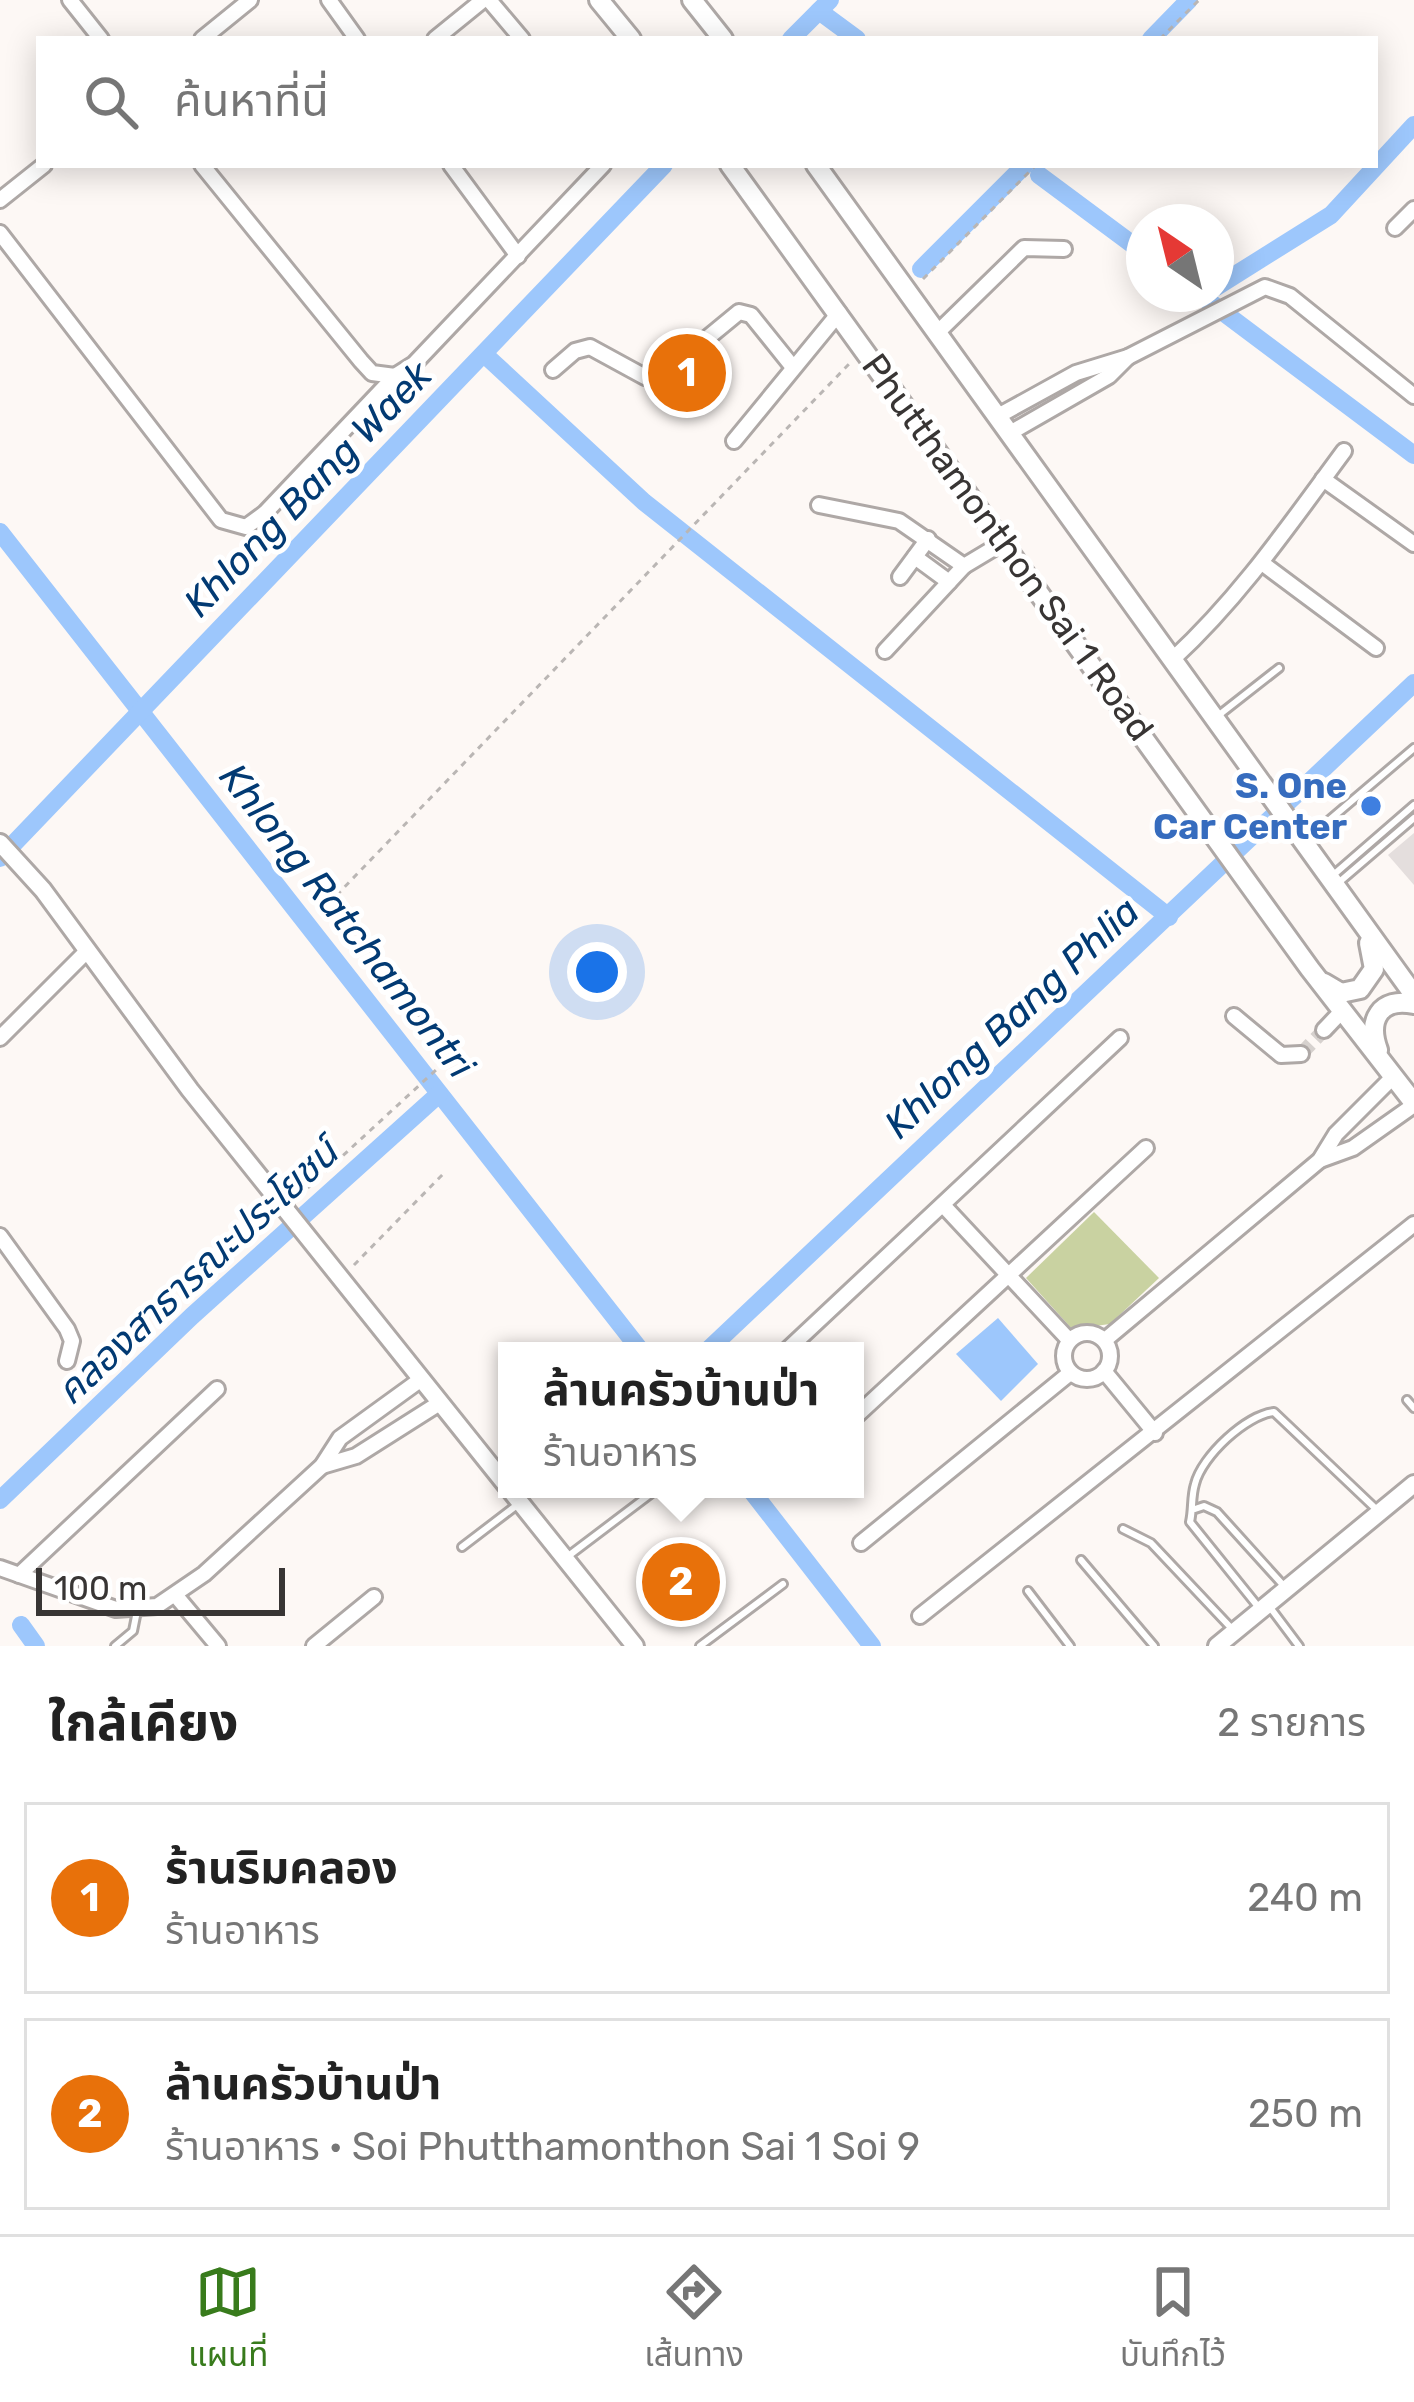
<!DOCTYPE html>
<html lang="th">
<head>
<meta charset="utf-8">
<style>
	body { margin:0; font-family:Rubik,"Noto Sans Thai",sans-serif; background:#f2f2f2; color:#222 }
	.compass { position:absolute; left:1126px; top:204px; width:108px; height:108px; border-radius:50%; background:#fff; box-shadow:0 6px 30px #0003; rotate:325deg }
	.scale { position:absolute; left:36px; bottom:30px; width:249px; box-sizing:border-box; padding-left:12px; border:6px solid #383534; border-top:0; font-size:33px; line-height:42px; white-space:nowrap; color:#383534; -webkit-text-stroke:9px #fff; paint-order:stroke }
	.you { position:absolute; left:597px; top:972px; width:42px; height:42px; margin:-30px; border:9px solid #fff; border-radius:50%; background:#1a73e8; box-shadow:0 0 0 18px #1a73e833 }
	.badge { display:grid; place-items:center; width:78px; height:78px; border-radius:50%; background:#387b1c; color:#fff; font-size:39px; font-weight:700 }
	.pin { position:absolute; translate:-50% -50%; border:6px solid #fff; box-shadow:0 3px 12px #0006 }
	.popup { position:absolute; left:498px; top:1342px; width:366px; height:156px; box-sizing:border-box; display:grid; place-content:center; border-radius:0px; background:#fff; filter:drop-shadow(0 3px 9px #0005); font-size:39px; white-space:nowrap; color:#767676 }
	.popup b { font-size:45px; color:#222 }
	.popup::after { content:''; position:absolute; left:50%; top:100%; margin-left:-24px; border:24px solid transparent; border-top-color:#fff }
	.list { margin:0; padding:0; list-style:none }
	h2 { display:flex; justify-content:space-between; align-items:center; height:156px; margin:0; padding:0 48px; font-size:51px }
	h2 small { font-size:39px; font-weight:400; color:#767676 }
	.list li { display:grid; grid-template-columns:78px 1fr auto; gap:36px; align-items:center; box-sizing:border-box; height:192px; margin:0 24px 24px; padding:0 24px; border:3px solid #e0e0e0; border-radius:0px }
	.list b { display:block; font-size:45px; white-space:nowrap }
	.list p { margin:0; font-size:39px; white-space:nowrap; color:#767676 }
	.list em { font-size:39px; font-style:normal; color:#767676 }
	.icon { flex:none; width:66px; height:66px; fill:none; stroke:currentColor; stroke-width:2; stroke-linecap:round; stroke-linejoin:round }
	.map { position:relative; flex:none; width:1414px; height:1646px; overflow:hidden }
	.search { position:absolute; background:#fff; box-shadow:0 6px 30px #0003; left:36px; right:36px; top:36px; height:132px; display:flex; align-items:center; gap:30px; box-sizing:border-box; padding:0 42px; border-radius:0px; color:#767676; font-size:45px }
	.sheet { height:588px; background:#fff }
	nav { display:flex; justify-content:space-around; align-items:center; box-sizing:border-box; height:168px; border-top:3px solid #e0e0e0; background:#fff; font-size:33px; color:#767676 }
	nav a { display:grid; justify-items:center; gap:6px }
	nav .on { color:#387b1c }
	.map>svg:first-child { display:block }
</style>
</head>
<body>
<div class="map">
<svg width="1414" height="1646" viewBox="0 0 1414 1646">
	<rect width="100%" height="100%" fill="#fdf8f5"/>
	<polygon fill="#c9d2a1" points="1094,1212 1159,1278 1110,1324 1072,1329 1026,1278"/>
	<polygon fill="#9dc7fc" points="998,1318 1038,1364 1001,1401 956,1354"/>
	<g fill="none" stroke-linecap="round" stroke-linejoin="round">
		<g stroke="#9dc7fc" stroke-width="18">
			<polyline points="819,11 857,39"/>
			<polyline points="791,39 830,0"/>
			<polyline points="1151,39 1189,0"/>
			<polyline points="1039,175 1144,253"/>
			<polyline points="921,269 1025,165"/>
			<polyline points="1216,287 1331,215 1414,125"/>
			<polyline points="1199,294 1414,455"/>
			<polyline points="484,354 644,502 1169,917"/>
			<polyline points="0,532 641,1351"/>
			<polyline points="0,858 664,165"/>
			<polyline points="707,1351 1414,683"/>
			<polyline points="750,1489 872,1646"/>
			<polyline points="0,1500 192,1316 439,1094"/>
			<polyline points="21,1625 36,1646"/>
		</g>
	</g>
	<polygon fill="#e4dedd" points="1414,833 1414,885 1388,855"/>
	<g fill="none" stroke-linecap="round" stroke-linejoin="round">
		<polyline stroke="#d6d1ce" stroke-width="14" stroke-dasharray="14 7" stroke-linecap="butt" points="1301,1054 1324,1030"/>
		<g stroke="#aea8a6" stroke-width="12">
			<g id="service">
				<polyline points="1219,715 1279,668"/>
				<polyline points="1307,839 1414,748"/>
				<polyline points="1331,877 1414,805"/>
				<polyline points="1337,884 1414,818"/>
				<polyline points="1407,1400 1414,1408"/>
				<polyline points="1195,1509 1204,1506 1217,1512 1283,1585"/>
				<polyline points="1123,1529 1151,1543 1234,1631"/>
				<polyline points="462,1547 517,1505"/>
				<polyline points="567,1557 657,1489"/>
				<polyline points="1081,1560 1154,1646"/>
				<polyline points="1028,1591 1070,1646"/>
				<polyline points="1269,1606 1299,1646"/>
				<path d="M 1260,1609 L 1190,1522 C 1193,1509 1191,1497 1195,1484 C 1202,1456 1246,1415 1274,1412 L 1377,1510"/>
				<polyline points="115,1646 133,1631 137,1611"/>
				<polyline points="700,1646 783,1584"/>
			</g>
		</g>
		<g stroke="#aea8a6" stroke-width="20">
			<g id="minor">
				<polyline points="70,0 101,39"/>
				<polyline points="329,0 357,39"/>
				<polyline points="489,0 522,39"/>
				<polyline points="202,39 250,0"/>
				<polyline points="435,39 483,0"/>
				<polyline points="202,165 361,361 372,373 395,376"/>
				<polyline points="451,165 518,256"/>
				<polyline points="0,200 44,165"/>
				<polyline points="1395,228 1414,209"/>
				<polyline points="0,233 221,520 246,527 265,513 395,376 414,364 603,165"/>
				<polyline points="937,333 1024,248 1064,249"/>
				<polyline points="553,370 575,351 590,347 645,377 660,377 739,312 751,315 792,366"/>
				<polyline points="998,416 1076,373 1128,357 1265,287 1290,296 1414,396"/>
				<polyline points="1010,433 1109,376 1128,357"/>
				<polyline points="734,441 839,313"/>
				<polyline points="1323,479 1414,544"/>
				<polyline points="819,505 899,521 964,566 1004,542"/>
				<polyline points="915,557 949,582"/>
				<polyline points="1262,563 1376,648"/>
				<polyline points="900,577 928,539"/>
				<polyline points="885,651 964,566"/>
				<path d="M 1174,658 C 1240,597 1290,524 1344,451"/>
				<polyline points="1234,1016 1281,1055 1301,1054"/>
				<polyline points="1324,1030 1342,1011"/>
				<polyline points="0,1038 86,952"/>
				<polyline points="1320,1160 1353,1148 1414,1105"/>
				<polyline points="943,1205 1069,1340"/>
				<polyline points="0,1236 67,1329 72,1341 67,1361"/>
				<circle cx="1087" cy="1356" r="23"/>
				<polyline points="1105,1340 1320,1160 1336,1134 1393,1077"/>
				<polyline points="786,1351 1120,1038"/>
				<polyline points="1104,1371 1155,1433"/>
				<polyline points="855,1417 1146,1148"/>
				<polyline points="322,1466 356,1456 438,1404"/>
				<polyline points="861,1543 1070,1373"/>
				<polyline points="0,1568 116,1609 157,1606 204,1574 322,1466 340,1438 420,1380"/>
				<polyline points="19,1575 217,1389"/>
				<polyline points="177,1597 218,1646"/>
				<polyline points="920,1616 1414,1224"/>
				<polyline points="314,1646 374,1597"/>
			</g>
		</g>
		<g stroke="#aea8a6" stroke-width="22">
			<g id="tertiary">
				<polyline points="0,843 43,890 190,1090 635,1646"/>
				<polyline points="1217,1646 1414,1484"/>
			</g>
		</g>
		<g stroke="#aea8a6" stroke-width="24">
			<g id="secondary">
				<polyline points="599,0 631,39"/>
				<polyline points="692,0 723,39"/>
				<polyline points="730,165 1310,969 1414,1103"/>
				<polyline points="816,165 1414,995"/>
				<polyline points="1324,983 1341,993 1360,989 1374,969 1369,943"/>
				<path d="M 1378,1050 C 1367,1020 1380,997 1414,1004"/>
			</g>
		</g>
		<g stroke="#bab6b4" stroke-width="3" stroke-dasharray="6 6" stroke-linecap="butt">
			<polyline points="1160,39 1199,0"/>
			<polyline points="923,279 1036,165"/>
			<polyline points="299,1196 450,1057 332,900 850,363"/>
			<polyline points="354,1265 444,1173"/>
		</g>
		<use href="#service" stroke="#fff" stroke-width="6"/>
		<use href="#minor" stroke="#fff" stroke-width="14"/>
		<use href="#tertiary" stroke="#fff" stroke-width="16"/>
		<use href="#secondary" stroke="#fff" stroke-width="18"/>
	</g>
	<circle fill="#3f7fe0" stroke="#fff" stroke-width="4.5" cx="1371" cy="806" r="12"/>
	<g text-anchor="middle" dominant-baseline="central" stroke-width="10" stroke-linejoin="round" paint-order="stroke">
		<g font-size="36" fill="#383534" stroke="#fff">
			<text transform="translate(1008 547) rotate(54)">Phutthamonthon Sai 1 Road</text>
		</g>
		<g font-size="36" font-weight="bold" fill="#366cbe" stroke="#fff" text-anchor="end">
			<text x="1347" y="785">S. One<tspan x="1347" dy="41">Car Center</tspan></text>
		</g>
		<g font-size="39" font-style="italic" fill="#023a73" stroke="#fff">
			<text transform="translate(308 489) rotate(-46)">Khlong Bang Waek</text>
			<text transform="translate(347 921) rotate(52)">Khlong Ratchamontri</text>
			<text transform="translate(1012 1018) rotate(-43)">Khlong Bang Phlia</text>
			<text transform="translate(197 1272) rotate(-43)">คลองสาธารณะประโยชน์</text>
		</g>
	</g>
</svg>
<svg class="compass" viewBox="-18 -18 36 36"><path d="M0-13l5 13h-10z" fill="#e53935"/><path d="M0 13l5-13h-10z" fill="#767676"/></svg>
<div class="scale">100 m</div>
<div class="you"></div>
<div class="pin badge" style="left:687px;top:373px;background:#e8710a">1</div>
<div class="pin badge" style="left:681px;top:1582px;background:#e8710a">2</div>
<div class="popup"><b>ล้านครัวบ้านป่า</b>ร้านอาหาร</div>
<div class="search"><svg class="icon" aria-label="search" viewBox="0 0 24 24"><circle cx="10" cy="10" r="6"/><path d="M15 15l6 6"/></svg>ค้นหาที่นี่</div>
</div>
<section class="sheet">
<h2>ใกล้เคียง<small>2 รายการ</small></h2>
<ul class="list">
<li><span class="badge" style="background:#e8710a">1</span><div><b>ร้านริมคลอง</b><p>ร้านอาหาร</p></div><em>240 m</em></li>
<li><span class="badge" style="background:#e8710a">2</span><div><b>ล้านครัวบ้านป่า</b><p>ร้านอาหาร · Soi Phutthamonthon Sai 1 Soi 9</p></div><em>250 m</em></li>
</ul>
</section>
<nav>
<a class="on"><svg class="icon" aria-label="map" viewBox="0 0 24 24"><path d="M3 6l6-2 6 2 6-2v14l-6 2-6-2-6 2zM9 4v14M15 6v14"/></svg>แผนที่</a>
<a><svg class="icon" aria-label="directions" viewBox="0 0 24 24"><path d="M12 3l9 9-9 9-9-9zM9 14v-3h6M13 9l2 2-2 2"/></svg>เส้นทาง</a>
<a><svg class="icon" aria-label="saved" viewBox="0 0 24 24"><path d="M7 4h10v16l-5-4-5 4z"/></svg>บันทึกไว้</a>
</nav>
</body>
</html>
